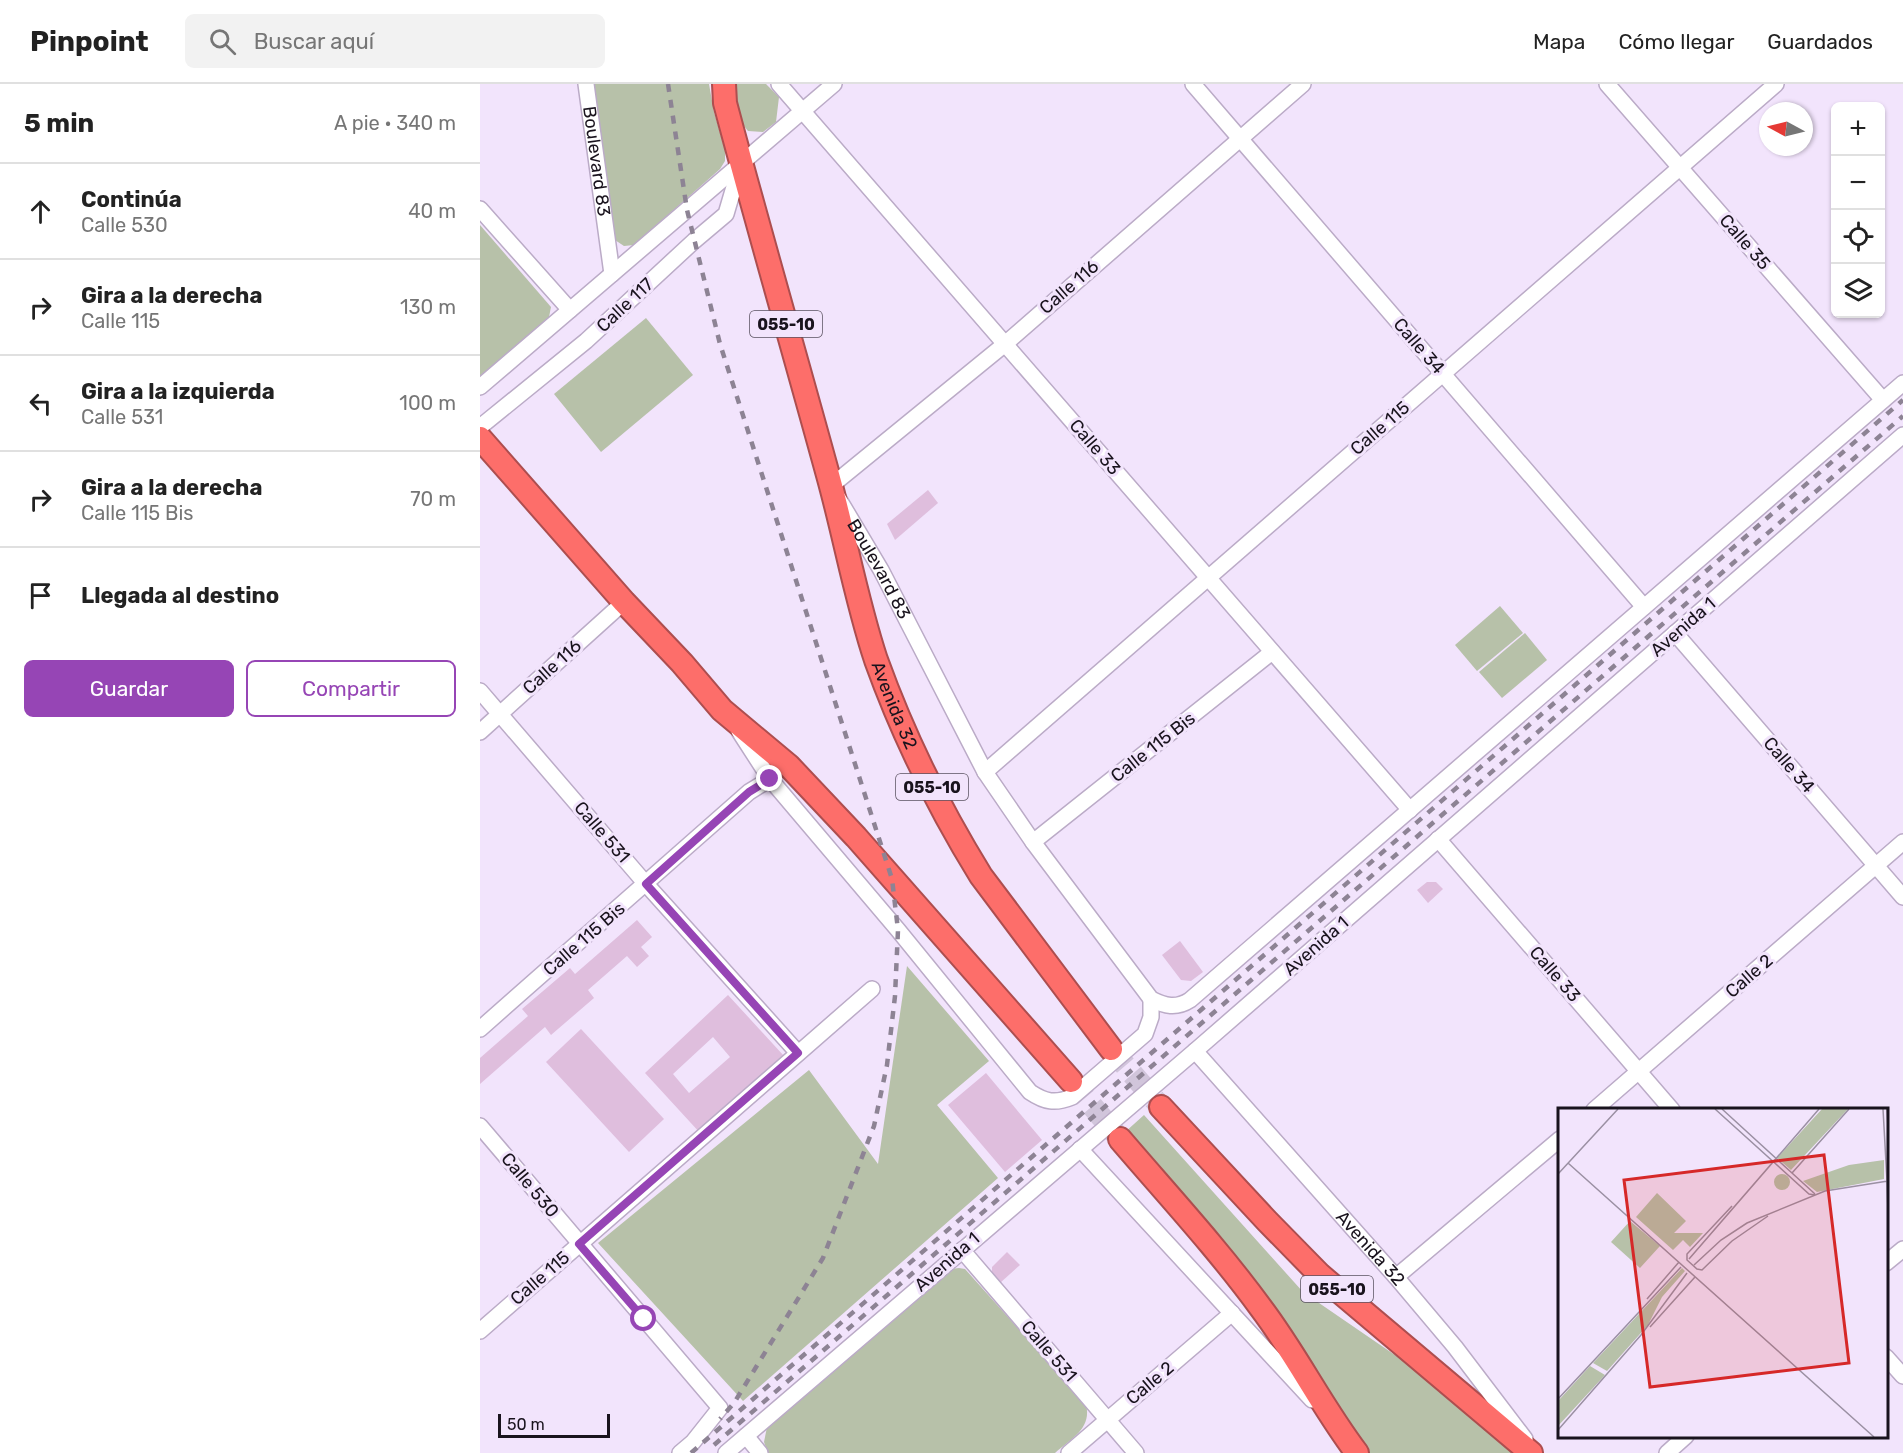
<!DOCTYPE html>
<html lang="es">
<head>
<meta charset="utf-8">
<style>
	body { margin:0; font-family:Rubik,sans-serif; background:#f2f2f2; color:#222 }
	.controls { position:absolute; right:18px; top:18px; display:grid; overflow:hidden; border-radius:9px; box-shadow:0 2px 4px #0004 }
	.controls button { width:54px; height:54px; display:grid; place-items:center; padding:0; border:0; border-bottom:2px solid #e0e0e0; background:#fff; color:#222; font:30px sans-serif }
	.compass { position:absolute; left:1279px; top:18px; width:54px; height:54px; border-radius:50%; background:#fff; box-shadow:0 2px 4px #0004; rotate:277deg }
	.scale { position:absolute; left:18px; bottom:15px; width:112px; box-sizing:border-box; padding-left:6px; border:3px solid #19131d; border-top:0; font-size:16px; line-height:21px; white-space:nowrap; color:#19131d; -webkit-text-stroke:4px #f2e4fc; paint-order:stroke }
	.stop { position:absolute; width:18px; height:18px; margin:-14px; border:4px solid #9645b5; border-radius:50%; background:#fff }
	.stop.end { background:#9645b5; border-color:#fff; box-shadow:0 2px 6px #0008 }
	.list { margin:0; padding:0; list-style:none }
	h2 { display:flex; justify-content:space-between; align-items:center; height:78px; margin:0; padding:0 24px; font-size:26px }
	h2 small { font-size:20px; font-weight:400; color:#767676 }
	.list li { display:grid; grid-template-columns:39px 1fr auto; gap:18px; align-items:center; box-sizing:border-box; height:96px; padding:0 24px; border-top:2px solid #e0e0e0 }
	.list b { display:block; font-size:22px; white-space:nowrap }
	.list p { margin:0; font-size:20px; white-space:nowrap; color:#767676 }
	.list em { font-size:20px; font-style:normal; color:#767676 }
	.actions { display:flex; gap:12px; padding:18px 24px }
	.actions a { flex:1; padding:14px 0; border:2px solid #9645b5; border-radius:9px; text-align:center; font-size:21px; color:#9645b5 }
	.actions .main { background:#9645b5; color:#fff }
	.icon { flex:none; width:33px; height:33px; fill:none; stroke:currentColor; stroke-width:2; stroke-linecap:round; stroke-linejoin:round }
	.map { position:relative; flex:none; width:1423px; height:1369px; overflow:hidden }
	header { display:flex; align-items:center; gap:36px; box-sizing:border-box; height:84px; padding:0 30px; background:#fff; border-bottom:2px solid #e0e0e0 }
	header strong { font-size:28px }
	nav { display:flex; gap:33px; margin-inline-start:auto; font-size:21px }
	.search { width:420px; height:54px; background:#f2f2f2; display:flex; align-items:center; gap:15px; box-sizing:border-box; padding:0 21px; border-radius:9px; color:#767676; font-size:22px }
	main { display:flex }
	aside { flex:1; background:#fff }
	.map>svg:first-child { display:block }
</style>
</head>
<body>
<header>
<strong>Pinpoint</strong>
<div class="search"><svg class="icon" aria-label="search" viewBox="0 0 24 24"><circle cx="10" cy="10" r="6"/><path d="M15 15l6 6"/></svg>Buscar aquí</div>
<nav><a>Mapa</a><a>Cómo llegar</a><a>Guardados</a></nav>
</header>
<main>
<aside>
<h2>5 min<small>A pie · 340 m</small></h2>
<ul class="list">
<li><svg class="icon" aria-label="ahead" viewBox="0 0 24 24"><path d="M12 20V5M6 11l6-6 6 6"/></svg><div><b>Continúa</b><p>Calle 530</p></div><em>40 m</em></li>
<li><svg class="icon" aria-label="right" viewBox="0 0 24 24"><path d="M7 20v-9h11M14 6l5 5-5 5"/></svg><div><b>Gira a la derecha</b><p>Calle 115</p></div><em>130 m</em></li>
<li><svg class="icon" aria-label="left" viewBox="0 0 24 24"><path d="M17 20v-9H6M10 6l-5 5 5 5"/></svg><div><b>Gira a la izquierda</b><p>Calle 531</p></div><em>100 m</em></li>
<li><svg class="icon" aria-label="right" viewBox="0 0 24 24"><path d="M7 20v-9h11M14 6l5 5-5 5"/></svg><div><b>Gira a la derecha</b><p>Calle 115 Bis</p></div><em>70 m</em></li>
<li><svg class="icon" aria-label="arrive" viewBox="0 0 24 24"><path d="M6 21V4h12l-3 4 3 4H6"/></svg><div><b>Llegada al destino</b></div></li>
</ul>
<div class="actions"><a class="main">Guardar</a><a>Compartir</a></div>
</aside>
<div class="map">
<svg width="1423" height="1369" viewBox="0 0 1423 1369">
	<rect width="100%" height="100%" fill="#f2e4fc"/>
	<g fill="#b7c1a9">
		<polygon points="113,0 229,0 234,28 245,66 245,77 240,85 154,161 144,162 135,156"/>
		<path d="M 256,0 L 286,0 L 299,13 L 296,38 L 283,48 L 268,47 C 256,31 243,20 256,0 Z"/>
		<polygon points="0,141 71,223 69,233 0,294"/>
		<polygon points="166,234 213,291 121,368 74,310"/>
		<polygon points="1020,522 1043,549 997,587 975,561"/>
		<polygon points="1045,549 1067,576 1022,614 999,588"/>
		<polygon points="427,882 509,977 457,1021 518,1094 263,1317 118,1159 329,986 398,1080"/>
		<polygon points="664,1031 823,1208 998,1328 1035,1369 888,1369 644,1049"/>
		<path d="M 479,1184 L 485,1185 L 606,1320 C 612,1345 592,1354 575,1369 L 288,1369 L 284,1358 L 287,1343 L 470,1185 Z"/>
	</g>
	<g fill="#dfbedd" fill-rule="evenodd">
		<polygon points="448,406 458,419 415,456 407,440"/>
		<polygon points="947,798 956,798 963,805 948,819 937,806"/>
		<polygon points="157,836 172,853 161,863 169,872 157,883 147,872 108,906 114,914 71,951 65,943 0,1000 0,974 48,932 42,925 90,884 95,890"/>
		<polygon points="700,857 723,888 711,897 701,896 682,871"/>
		<path d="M 248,911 L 304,972 L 221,1050 L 165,989 ZM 233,953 L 250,973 L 209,1009 L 193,990 Z"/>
		<polygon points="101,945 184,1035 149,1068 66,978"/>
		<polygon points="506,989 562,1056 525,1088 468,1021"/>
		<polygon points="527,1168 540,1181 520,1199 512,1189 512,1183"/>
	</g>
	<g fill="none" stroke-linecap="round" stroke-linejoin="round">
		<g stroke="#d1c5db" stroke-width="22" stroke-dasharray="22 11" stroke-linecap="butt">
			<polyline points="631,965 681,1023"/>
			<polyline points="591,997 640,1055"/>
		</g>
		<g stroke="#bbabc7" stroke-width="18">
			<g id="minor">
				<path id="s1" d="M 106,0 L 132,190"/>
				<polyline points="299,0 930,726"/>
				<polyline points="713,0 1164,523"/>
				<path id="s2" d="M 823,0 L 525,260 L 351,402 L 401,486 L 505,688 L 553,758 L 671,915 C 685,922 696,925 710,916 L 1423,299"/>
				<polyline points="1127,0 1403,316"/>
				<polyline points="0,125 90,226"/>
				<polyline points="0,303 354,0"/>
				<polyline points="0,343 106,257 214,157 246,130 261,79"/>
				<polyline points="1195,549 1423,813"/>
				<polyline points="0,607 166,800 318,969"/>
				<path d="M 259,647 L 290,695 L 418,846 L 550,1008 C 565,1018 575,1020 592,1013 L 665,950 L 671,933 L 671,915"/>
				<polyline points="0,648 144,518"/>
				<polyline points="505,688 1296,0"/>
				<polyline points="958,755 1192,1026"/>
				<polyline points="553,758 792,568"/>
				<polyline points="0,945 269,708 290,695"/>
				<path id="s3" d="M 715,967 L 916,1193 L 975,1263 L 1045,1355"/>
				<polyline points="1114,1026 1423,758"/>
				<polyline points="0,1042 240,1324 213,1358 200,1369"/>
				<polyline points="600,1065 832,1316"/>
				<polyline points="482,1166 656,1369"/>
				<polyline points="1406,1179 1423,1165"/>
				<polyline points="916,1193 1080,1055"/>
				<polyline points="0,1247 392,905"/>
				<polyline points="1406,1273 1423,1292"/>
				<polyline points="266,1352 280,1369"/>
				<polyline points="246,1369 715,967 1423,351"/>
				<polyline points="589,1369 752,1229"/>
				<polyline points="1187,1369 1206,1352"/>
			</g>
		</g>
		<g stroke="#ad4e4f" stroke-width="26">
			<g id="highway">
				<path id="s4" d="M 244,0 L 245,19 C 278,143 314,267 348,391 C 365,452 376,516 396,576 C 423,651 459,724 501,792 L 631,965"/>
				<polyline points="0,354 144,518 202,579 242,626 309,682 376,753 591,997"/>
				<polyline points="681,1023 787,1137 840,1191 1051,1369"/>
				<path d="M 640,1055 C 687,1110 738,1165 781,1224 C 816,1270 842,1323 877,1369"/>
			</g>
		</g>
		<use href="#minor" stroke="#fff" stroke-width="15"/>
		<use href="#highway" stroke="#fd6e6a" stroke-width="22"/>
		<g stroke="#8d8394" stroke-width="4.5" stroke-dasharray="8 8" stroke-linecap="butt">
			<polyline points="188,0 207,126 240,260 412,795 418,846 415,912 407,981 394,1042 343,1174 254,1319 240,1335"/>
			<polyline points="234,1361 1423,332"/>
			<polyline points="211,1369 1423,316"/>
		</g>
	</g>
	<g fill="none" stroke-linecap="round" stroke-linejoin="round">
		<polyline stroke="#9645b5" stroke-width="8" points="164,1235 99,1160 318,969 166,800 269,708 290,695"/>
	</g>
	<g text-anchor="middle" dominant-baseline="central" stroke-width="6" stroke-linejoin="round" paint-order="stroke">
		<g fill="#f2e4fc" stroke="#5a5260" stroke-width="1.5">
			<rect x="270" y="227" width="72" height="26" rx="4.5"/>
			<rect x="416" y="690" width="72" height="26" rx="4.5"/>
			<rect x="821" y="1192" width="72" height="26" rx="4.5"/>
		</g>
		<g font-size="16" font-weight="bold" fill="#19131d">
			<text x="306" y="240">055-10</text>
			<text x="452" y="703">055-10</text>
			<text x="857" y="1205">055-10</text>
		</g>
		<g font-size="18" fill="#19131d" stroke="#f2e4fc">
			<text stroke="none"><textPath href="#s1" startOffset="78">Boulevard 83</textPath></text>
			<text transform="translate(1265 158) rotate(49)">Calle 35</text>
			<text transform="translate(589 203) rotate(-41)">Calle 116</text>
			<text transform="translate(145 221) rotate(-43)">Calle 117</text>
			<text transform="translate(939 262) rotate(49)">Calle 34</text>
			<text transform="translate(900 344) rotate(-41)">Calle 115</text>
			<text transform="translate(615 363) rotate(49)">Calle 33</text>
			<text stroke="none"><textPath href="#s2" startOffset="716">Boulevard 83</textPath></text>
			<text transform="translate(1203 543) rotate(-41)">Avenida 1</text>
			<text transform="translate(72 583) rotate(-42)">Calle 116</text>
			<text stroke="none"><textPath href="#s4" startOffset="645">Avenida 32</textPath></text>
			<text transform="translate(673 663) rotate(-38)">Calle 115 Bis</text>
			<text transform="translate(1309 681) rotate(49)">Calle 34</text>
			<text transform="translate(122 748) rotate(49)">Calle 531</text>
			<text transform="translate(104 855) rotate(-41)">Calle 115 Bis</text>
			<text transform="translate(836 862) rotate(-41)">Avenida 1</text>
			<text transform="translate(1075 890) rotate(49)">Calle 33</text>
			<text transform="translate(1269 892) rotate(-41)">Calle 2</text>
			<text transform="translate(50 1101) rotate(50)">Calle 530</text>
			<text stroke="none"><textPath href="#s3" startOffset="264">Avenida 32</textPath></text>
			<text transform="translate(467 1178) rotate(-41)">Avenida 1</text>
			<text transform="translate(60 1194) rotate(-41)">Calle 115</text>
			<text transform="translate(569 1267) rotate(49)">Calle 531</text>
			<text transform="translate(670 1299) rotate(-40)">Calle 2</text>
		</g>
	</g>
	<g transform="translate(1078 1024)">
		<rect width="330" height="330" fill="#f2e4fc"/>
		<path d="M 264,1 L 290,1 L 233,62 L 219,50 ZM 326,52 L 326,71 L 259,84 L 245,73 L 291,57 ZM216 74a8 8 0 1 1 16 0a8 8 0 1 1-16 0ZM 99,85 L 128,113 L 116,125 L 145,125 L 132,139 L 125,132 L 115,142 L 78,109 ZM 72,113 L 102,138 L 82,160 L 53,134 ZM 124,160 L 127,163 L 104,189 L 90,217 L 49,263 L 35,255 ZM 32,258 L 47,267 L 0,318 L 0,293 Z" fill="#b7c1a9"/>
		<path fill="none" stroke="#9b90a3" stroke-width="1.5" d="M 157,1 L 251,86 L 257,87M 164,1 L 257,86M 325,1 L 329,73M 329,1 L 330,20M 10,55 L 316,329M 234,65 L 291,1M 0,66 L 60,1M 329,73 L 330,104M 174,98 L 129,146 L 129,152 L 139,161 L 144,162 L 174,133 L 210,108M 131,151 L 261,1M 136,157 L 163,132 L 189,115 L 267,83 L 330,73M 89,191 L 121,154M 92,219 L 137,169M 0,291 L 123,159M 0,322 L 83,227 L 129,165"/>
		<path fill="#d62828" fill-opacity="0.15" stroke="#d62828" stroke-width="3" d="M 266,47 L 291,255 L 92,279 L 66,72 Z"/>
		<rect width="330" height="330" fill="none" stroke="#19131d" stroke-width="3"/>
	</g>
</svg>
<div class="controls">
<button>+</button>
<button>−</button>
<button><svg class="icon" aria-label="locate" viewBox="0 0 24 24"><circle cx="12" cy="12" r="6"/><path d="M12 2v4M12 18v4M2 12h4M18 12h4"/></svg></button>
<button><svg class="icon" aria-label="layers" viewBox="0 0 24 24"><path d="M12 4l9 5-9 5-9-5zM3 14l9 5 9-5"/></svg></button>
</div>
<svg class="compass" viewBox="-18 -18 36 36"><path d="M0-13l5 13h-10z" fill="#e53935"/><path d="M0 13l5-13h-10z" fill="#767676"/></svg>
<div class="scale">50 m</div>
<div class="stop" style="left:164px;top:1235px"></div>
<div class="stop end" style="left:290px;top:695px"></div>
</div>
</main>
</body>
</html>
